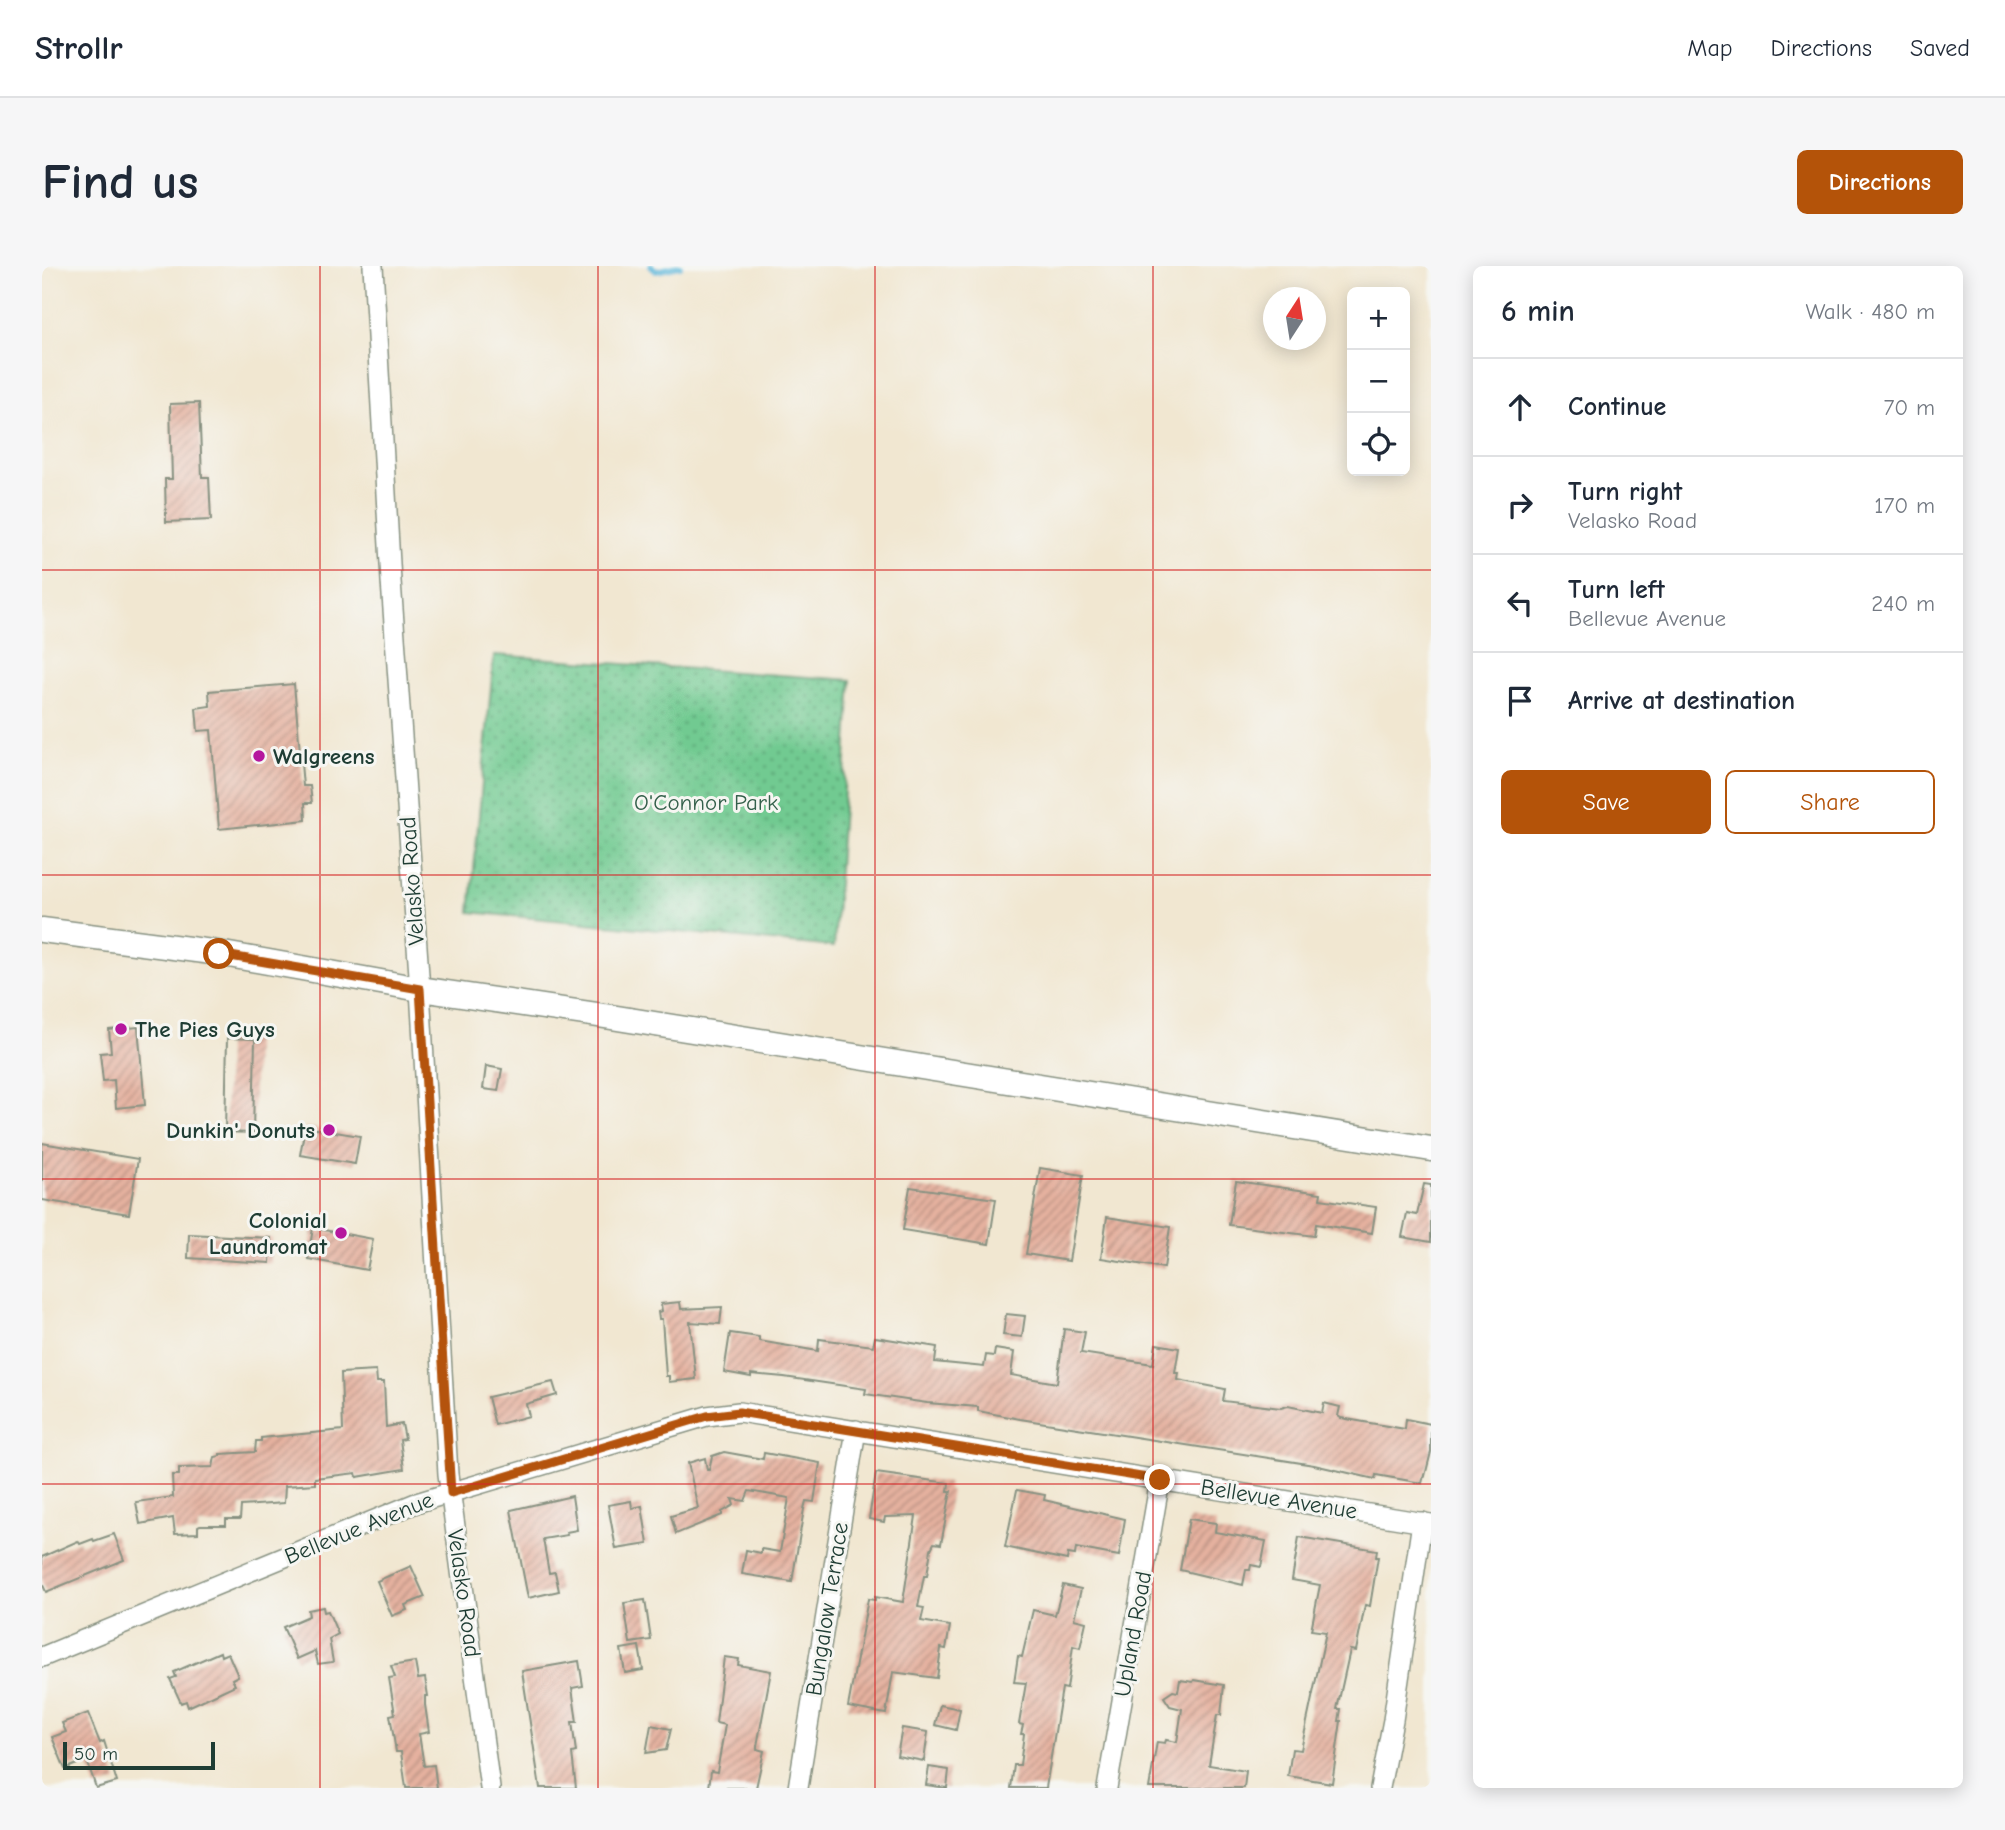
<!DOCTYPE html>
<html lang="en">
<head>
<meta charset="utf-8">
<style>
	body { margin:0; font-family:"Comic Neue",sans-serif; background:#f6f6f7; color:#1f2937 }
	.controls { position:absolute; right:21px; top:21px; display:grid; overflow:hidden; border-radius:10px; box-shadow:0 4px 18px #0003 }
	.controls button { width:63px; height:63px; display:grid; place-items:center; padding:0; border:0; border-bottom:2px solid #e0e1e3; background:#fff; color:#1f2937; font:35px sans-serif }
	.compass { position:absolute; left:1221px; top:21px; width:63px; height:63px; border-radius:50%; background:#fff; box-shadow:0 4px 18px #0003; rotate:12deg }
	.scale { position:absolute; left:21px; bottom:18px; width:152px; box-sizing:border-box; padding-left:7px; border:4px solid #1f3d34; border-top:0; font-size:19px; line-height:24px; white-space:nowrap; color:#1f3d34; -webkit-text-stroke:5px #f6f6f2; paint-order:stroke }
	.stop { position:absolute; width:21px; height:21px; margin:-16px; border:5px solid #b45309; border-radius:50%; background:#fff }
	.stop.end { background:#b45309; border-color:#fff; box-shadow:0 2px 7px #0008 }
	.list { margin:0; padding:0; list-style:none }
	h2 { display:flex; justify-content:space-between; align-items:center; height:91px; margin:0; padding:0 28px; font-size:30px }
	h2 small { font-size:23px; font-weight:400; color:#747a83 }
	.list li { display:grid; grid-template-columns:46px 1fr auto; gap:21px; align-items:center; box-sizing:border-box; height:98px; padding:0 28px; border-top:2px solid #e0e1e3 }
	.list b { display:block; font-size:26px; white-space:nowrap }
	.list p { margin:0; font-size:23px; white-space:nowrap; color:#747a83 }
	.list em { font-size:23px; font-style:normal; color:#747a83 }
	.actions { display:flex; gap:14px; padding:21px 28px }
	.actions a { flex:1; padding:16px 0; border:2px solid #b45309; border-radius:10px; text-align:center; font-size:24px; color:#b45309 }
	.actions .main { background:#b45309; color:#fff }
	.icon { flex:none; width:38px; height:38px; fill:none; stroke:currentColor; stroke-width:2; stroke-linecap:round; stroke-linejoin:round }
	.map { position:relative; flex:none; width:1389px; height:1522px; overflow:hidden; border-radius:10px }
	header { display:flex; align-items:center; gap:42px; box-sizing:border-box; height:98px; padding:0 35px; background:#fff; border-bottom:2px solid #e0e1e3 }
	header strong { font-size:33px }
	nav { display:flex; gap:38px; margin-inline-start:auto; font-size:24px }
	.intro { display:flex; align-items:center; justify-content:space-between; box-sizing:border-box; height:168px; padding:0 42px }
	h1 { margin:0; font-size:49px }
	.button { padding:18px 32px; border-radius:10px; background:#b45309; color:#fff; font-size:24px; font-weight:700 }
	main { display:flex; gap:42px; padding:0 42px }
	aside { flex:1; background:#fff; border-radius:10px; box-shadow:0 4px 18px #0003 }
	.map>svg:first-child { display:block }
</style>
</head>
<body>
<header>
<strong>Strollr</strong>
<nav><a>Map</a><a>Directions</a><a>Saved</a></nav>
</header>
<div class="intro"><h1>Find us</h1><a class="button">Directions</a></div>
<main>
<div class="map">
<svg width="1389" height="1522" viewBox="0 0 1389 1522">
	<defs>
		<pattern id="green-dots" width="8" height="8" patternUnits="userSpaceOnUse" patternTransform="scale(1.75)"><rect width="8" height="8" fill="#71ca91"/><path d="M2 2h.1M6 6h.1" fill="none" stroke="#5ca577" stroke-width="1.8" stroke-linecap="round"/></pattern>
		<pattern id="building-hatch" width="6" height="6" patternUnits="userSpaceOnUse" patternTransform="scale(1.75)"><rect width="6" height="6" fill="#e5b19f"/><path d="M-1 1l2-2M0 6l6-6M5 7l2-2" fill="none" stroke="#b99182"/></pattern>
	</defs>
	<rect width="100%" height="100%" fill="#f6f6f2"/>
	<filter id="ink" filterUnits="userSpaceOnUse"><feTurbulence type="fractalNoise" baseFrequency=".0143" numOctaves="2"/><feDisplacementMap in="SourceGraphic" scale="14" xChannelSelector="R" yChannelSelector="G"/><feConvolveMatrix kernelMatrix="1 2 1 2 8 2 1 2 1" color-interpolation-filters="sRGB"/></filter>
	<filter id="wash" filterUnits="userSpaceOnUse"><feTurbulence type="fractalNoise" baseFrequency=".00686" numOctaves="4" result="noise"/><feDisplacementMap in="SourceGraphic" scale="28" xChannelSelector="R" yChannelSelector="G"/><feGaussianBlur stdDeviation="1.57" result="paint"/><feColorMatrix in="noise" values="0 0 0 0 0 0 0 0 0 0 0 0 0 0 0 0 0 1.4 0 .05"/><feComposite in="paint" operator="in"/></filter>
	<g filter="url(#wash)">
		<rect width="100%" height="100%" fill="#f1e7d1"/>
		<polygon fill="url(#green-dots)" stroke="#488462" stroke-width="2" points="452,389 809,414 792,681 428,646"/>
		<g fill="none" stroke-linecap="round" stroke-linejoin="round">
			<polyline stroke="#5db7da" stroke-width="6" points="609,0 614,5 638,0"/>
		</g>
		<g id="blocks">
			<g fill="url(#building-hatch)">
				<polygon points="157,137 160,211 167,211 169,254 124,256 123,213 130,213 128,138"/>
				<polygon points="252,418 261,520 268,520 270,537 263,537 264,554 177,563 169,464 156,465 154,442 168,440 167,425"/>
				<polygon points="96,761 103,839 74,842 72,814 61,815 58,787 69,786 67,764"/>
				<polygon points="185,772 213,773 211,867 183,866"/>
				<polygon points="444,800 460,803 456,825 441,823"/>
				<polygon points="263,861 318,870 313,898 258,889"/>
				<polygon points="0,877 96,893 87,948 0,934"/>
				<polygon points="998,902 1041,909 1027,995 984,988"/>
				<polygon points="1194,915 1279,927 1278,933 1334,941 1330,967 1274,958 1272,970 1187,959"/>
				<polygon points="1382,918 1389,919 1389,976 1360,971 1365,947 1375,949"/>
				<polygon points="868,921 954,933 947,978 861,964"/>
				<polygon points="1065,951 1128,961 1122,1002 1059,992"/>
				<polygon points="271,962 331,973 325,1004 266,993"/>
				<polygon points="147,968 229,972 228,997 146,992"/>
				<polygon points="638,1036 639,1043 680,1041 678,1058 648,1056 654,1113 627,1116 627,1110 624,1110 620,1053 617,1053 616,1046 620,1045 619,1038"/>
				<polygon points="964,1048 983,1050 980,1071 961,1069"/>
				<polygon points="1022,1063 1043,1066 1039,1087 1111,1098 1114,1078 1137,1082 1133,1107 1137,1107 1136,1114 1183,1123 1181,1135 1239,1142 1246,1140 1280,1147 1282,1137 1298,1141 1296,1150 1299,1152 1363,1163 1364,1153 1389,1158 1389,1186 1383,1210 1382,1209 1380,1217 1334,1209 1333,1213 1272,1199 978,1153 936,1145 936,1141 885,1137 823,1128 824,1123 742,1111 709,1108 709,1111 682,1106 688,1067 717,1071 717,1075 776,1085 777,1073 831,1080 833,1071 895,1081 893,1096 942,1101 944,1089 952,1090 953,1083 972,1086 969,1109 1015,1117"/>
				<polygon points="334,1105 335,1116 342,1116 344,1161 360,1158 363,1173 358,1174 362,1203 315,1211 314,1207 273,1212 273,1218 243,1220 242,1237 199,1240 198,1253 184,1253 184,1259 158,1259 156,1260 156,1267 133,1268 131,1252 98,1258 94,1236 131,1231 130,1209 137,1209 137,1202 171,1201 173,1191 178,1190 178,1188 213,1186 214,1175 219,1175 219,1172 301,1164 299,1107"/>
				<polygon points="511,1116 515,1129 484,1138 487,1150 453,1159 446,1131"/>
				<polygon points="682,1186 721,1193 722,1187 778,1197 772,1236 764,1235 762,1243 750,1316 700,1308 704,1284 719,1287 719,1283 738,1286 747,1232 707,1225 703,1235 690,1233 692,1239 680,1246 680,1249 634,1268 629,1250 656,1242 646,1197 663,1192 665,1204 667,1204 670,1190"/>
				<polygon points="834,1207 907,1217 906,1225 909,1225 899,1278 892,1277 889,1283 885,1310 882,1310 876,1341 882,1342 879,1355 908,1360 904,1383 899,1382 895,1412 851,1406 844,1448 806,1441 826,1333 833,1334 833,1331 861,1336 874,1250 843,1251 842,1256 827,1253"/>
				<polygon points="975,1224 1003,1229 1002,1234 1083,1253 1077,1290 1034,1282 1033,1289 1026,1288 1025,1294 963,1281"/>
				<polygon points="530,1230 535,1264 524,1266 525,1269 501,1273 507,1307 513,1306 517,1325 486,1332 469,1244"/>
				<polygon points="589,1235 590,1242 600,1240 606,1278 574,1283 566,1239"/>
				<polygon points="1147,1253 1174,1257 1173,1266 1224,1275 1219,1301 1209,1299 1208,1304 1204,1304 1201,1319 1138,1304"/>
				<polygon points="72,1268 82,1294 4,1326 0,1317 0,1291 36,1275 38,1278 51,1273 52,1275"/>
				<polygon points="1257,1271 1335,1284 1334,1291 1336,1291 1328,1340 1323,1339 1314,1385 1308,1384 1295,1443 1299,1443 1297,1455 1299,1455 1290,1517 1246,1510 1250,1483 1259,1484 1284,1366 1269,1364 1278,1319 1250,1314"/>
				<polygon points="369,1300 383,1331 363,1339 365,1344 350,1350 335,1315"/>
				<polygon points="1021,1319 1039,1323 1032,1353 1044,1356 1038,1382 1031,1380 1025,1423 1020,1422 1004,1522 969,1522 972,1499 978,1499 982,1468 979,1468 981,1459 977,1458 984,1417 972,1416 976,1390 980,1391 991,1344 1013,1349"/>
				<polygon points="603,1334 609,1374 588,1377 582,1337"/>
				<polygon points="281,1341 282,1346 286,1345 296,1368 287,1373 291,1396 276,1398 273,1385 255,1393 241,1361 267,1350 266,1344"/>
				<polygon points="597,1380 601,1404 583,1407 579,1383"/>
				<polygon points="178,1386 179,1390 186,1387 196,1410 190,1413 193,1419 146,1441 144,1435 139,1437 128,1413 134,1411 132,1406"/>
				<polygon points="682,1391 697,1393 696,1399 729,1405 715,1480 715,1483 722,1485 714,1522 667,1522 669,1505 675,1506 683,1459 674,1457"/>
				<polygon points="537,1395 541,1420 530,1422 535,1456 530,1456 534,1486 530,1487 534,1522 498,1522 480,1405"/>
				<polygon points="373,1396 376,1413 383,1412 386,1430 383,1430 383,1439 387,1466 377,1468 382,1500 392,1499 395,1522 364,1522 359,1486 354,1486 348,1449 353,1448 347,1412 353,1411 349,1400"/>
				<polygon points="1138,1414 1151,1416 1152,1414 1182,1419 1179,1449 1175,1449 1167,1499 1204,1505 1202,1522 1107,1522 1115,1476 1123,1477 1124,1474 1135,1476 1140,1443 1128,1440 1122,1431 1131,1425 1136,1426"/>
				<polygon points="898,1439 918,1443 914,1464 893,1459"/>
				<polygon points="46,1447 58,1477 62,1475 75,1516 54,1522 45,1494 23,1503 10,1471 24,1466 20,1457"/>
				<polygon points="609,1459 629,1463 624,1484 604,1487"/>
				<polygon points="860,1462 886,1466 882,1495 855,1490"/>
				<polygon points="887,1501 907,1504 905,1522 884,1519"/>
			</g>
		</g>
	</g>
	<g filter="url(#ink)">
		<use href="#blocks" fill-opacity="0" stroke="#889282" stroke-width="2"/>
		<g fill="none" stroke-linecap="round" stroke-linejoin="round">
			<g stroke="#889282" stroke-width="22">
				<g id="minor">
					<polyline points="331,0 349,315 378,723 406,1208 448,1522"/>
					<polyline points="0,1391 374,1237 665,1150 697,1146 1389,1258"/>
					<polyline points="756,1522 814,1164"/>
					<polyline points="1065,1522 1118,1214"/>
					<polyline points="1338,1522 1351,1454 1380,1256"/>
				</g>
			</g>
			<g stroke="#889282" stroke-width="27">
				<polyline id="major" points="0,664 170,686 378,723 569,751 1389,883"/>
			</g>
			<use href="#minor" stroke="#fff" stroke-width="19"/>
			<use href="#major" stroke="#fff" stroke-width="24"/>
		</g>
	</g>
	<g fill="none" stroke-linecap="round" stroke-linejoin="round" filter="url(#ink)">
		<polyline stroke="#b45309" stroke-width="9" points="177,688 378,723 409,1227 665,1150 697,1146 1118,1214"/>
	</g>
	<path fill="none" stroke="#d62828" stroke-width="2" stroke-opacity="0.55" d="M 278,0 L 278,1522M 556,0 L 556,1522M 833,0 L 833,1522M 1111,0 L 1111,1522M 0,304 L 1389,304M 0,609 L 1389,609M 0,913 L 1389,913M 0,1218 L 1389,1218"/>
	<g fill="#b5179e" stroke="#f6f6f2" stroke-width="2.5">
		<circle cx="217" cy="490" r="7"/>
		<circle cx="79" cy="763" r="7"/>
		<circle cx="287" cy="864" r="7"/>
		<circle cx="299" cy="967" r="7"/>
	</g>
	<g text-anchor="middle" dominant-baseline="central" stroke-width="6" stroke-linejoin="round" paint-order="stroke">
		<g font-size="23" font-weight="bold" fill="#1f3d34" stroke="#f6f6f2" text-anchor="start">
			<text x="231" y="490">Walgreens</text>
			<text x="93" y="763">The Pies Guys</text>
			<text x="273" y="864" text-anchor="end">Dunkin' Donuts</text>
			<text x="285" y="954" text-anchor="end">Colonial<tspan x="285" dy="26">Laundromat</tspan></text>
		</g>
		<g font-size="23" fill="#34604b" stroke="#f6f6f2">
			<text x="664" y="536">O'Connor Park</text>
		</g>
		<g font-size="23" fill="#1f3d34" stroke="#f6f6f2">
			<text transform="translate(370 615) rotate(-94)">Velasko Road</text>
			<text transform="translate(1237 1233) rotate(9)">Bellevue Avenue</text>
			<text transform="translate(317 1262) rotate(-22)">Bellevue Avenue</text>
			<text transform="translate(422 1327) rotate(82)">Velasko Road</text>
			<text transform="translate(785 1343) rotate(-81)">Bungalow Terrace</text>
			<text transform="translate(1091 1368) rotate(-80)">Upland Road</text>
		</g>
	</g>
</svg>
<div class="controls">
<button>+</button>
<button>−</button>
<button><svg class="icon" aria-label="locate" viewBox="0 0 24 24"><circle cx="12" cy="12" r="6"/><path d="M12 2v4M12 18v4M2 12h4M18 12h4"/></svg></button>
</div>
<svg class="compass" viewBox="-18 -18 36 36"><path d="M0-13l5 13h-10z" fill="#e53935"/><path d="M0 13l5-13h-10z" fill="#747a83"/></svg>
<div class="scale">50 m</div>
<div class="stop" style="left:177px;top:688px"></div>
<div class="stop end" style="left:1118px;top:1214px"></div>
</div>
<aside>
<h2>6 min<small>Walk · 480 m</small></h2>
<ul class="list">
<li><svg class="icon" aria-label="ahead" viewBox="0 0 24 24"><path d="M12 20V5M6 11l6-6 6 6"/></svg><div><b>Continue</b></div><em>70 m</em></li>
<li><svg class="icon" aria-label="right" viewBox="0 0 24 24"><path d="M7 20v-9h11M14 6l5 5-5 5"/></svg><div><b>Turn right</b><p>Velasko Road</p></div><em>170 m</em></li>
<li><svg class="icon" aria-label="left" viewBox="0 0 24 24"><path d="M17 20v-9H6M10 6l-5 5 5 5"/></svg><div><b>Turn left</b><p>Bellevue Avenue</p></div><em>240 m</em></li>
<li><svg class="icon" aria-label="arrive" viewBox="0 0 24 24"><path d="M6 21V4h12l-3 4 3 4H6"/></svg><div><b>Arrive at destination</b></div></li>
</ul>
<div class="actions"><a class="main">Save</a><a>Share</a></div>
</aside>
</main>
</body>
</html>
